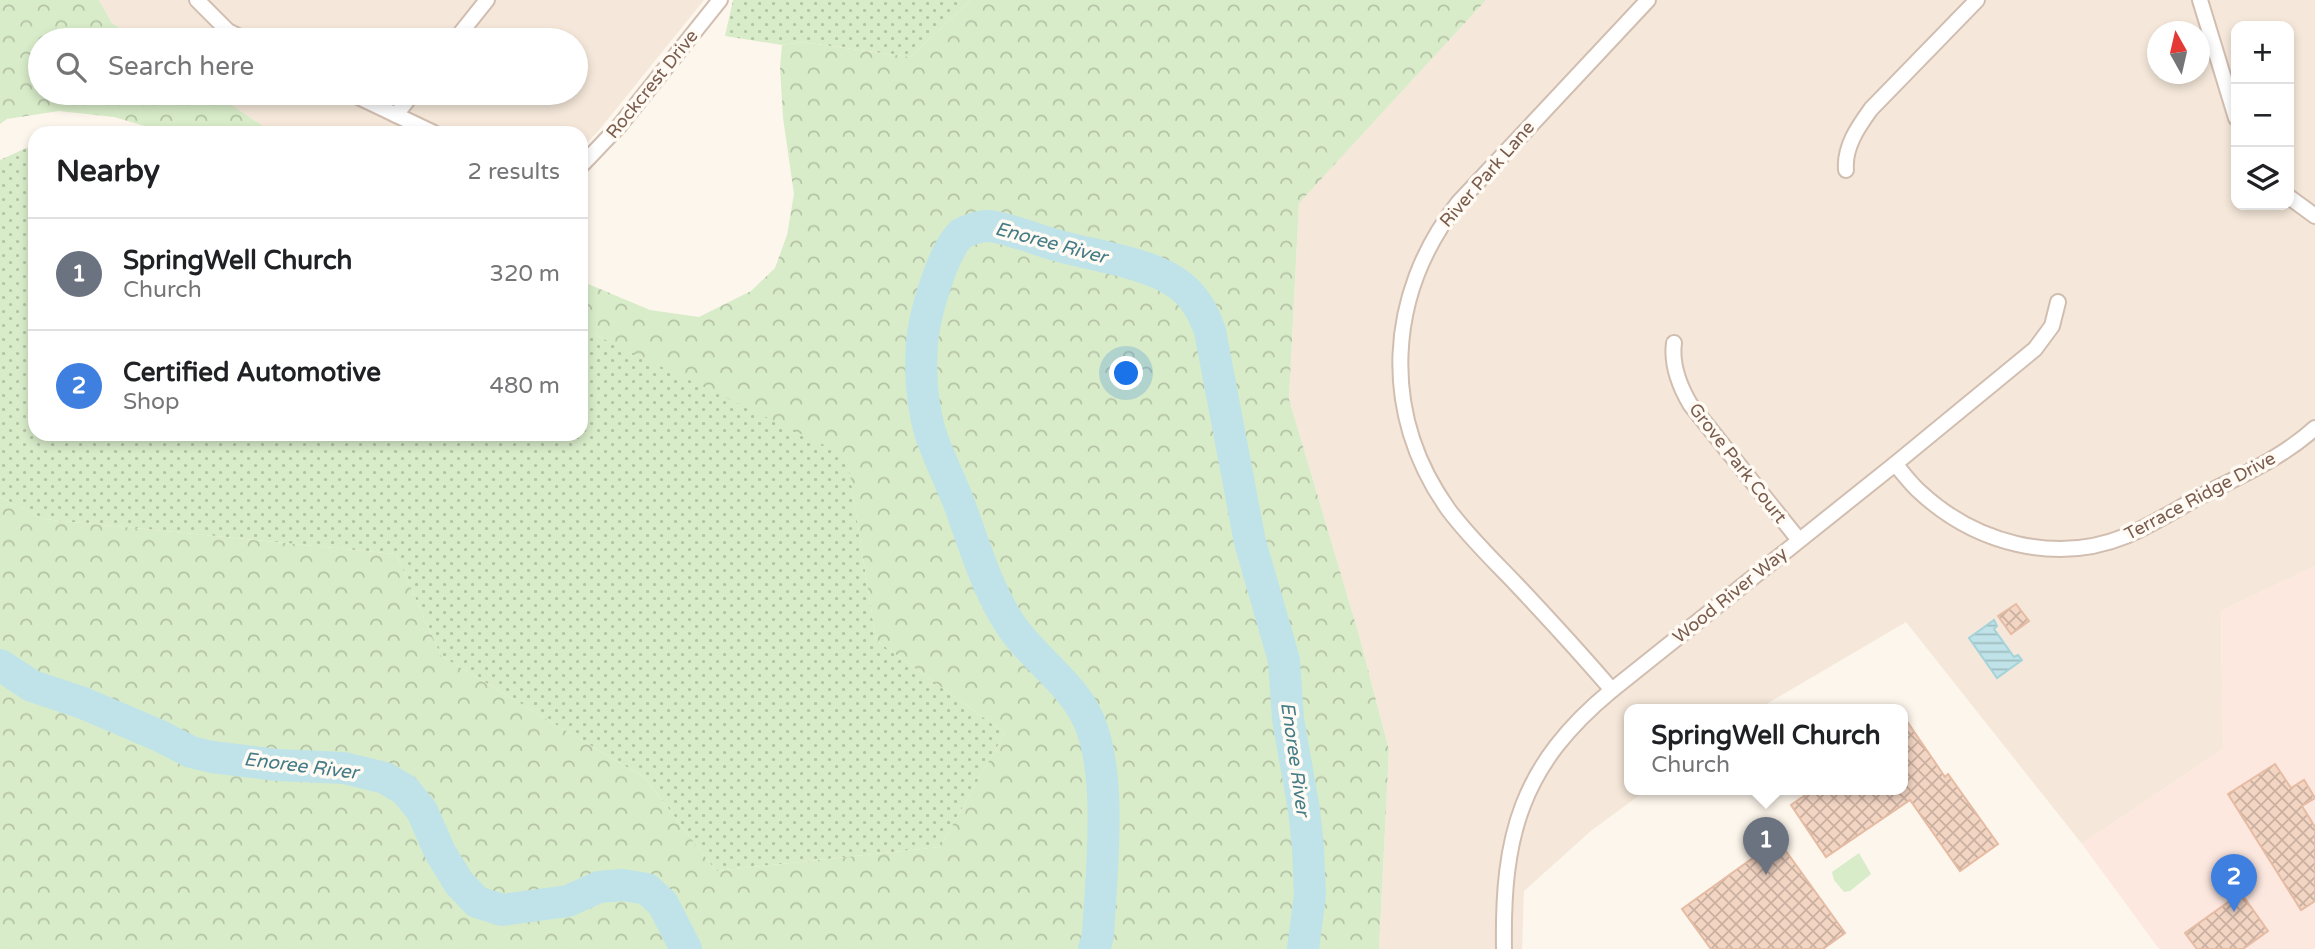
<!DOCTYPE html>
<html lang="en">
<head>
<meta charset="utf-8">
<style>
	body { margin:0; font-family:"Varela Round",sans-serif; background:#f2f2f2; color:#202124 }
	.controls { position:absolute; right:21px; top:21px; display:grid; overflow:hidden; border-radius:14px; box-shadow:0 4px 10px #0003 }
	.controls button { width:63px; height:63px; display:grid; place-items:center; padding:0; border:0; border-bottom:2px solid #e0e0e0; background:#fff; color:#202124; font:35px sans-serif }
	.compass { position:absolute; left:2147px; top:21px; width:63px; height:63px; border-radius:50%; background:#fff; box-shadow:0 4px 10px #0003; rotate:352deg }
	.you { position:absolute; left:1127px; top:374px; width:24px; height:24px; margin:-18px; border:5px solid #fff; border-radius:50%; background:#1a73e8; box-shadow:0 0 0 10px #1a73e833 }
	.badge { display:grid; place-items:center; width:46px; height:46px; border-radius:50%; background:#0f766e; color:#fff; font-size:23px; font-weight:700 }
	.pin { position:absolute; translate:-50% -58px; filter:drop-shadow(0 2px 4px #0008) }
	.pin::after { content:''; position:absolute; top:37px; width:24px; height:21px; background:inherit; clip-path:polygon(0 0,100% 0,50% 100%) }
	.popup { position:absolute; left:1624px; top:704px; width:284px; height:91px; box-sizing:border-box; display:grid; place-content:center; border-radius:14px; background:#fff; filter:drop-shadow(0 2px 5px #0005); font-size:23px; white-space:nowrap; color:#757577 }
	.popup b { font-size:26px; color:#202124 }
	.popup::after { content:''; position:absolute; left:50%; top:100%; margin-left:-14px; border:14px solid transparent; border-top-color:#fff }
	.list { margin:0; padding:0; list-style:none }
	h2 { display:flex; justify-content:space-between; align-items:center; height:91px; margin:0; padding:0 28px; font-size:30px }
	h2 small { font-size:23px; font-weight:400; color:#757577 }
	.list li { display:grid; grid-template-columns:46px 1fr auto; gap:21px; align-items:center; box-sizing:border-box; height:112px; padding:0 28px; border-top:2px solid #e0e0e0 }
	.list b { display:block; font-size:26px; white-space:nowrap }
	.list p { margin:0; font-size:23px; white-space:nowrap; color:#757577 }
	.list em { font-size:23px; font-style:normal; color:#757577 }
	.icon { flex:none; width:38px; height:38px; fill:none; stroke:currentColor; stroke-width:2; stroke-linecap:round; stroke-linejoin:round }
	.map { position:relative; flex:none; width:2315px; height:949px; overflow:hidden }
	.search { position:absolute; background:#fff; box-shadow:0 4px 10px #0003; left:28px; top:28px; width:560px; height:77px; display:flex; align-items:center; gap:18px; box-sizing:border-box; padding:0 24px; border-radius:38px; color:#757577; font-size:26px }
	.panel { position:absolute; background:#fff; box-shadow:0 4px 10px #0003; left:28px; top:126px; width:560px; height:315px; border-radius:21px }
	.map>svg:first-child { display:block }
</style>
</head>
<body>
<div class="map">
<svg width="2315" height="949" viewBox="0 0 2315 949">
	<defs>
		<pattern id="grass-dots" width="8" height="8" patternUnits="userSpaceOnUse" patternTransform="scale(1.75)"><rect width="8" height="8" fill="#d8ecc9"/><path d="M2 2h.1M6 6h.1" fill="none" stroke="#b4c2a5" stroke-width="1.8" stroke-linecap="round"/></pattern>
		<pattern id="forest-crowns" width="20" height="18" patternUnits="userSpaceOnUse" patternTransform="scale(1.75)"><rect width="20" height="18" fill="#d8ecc9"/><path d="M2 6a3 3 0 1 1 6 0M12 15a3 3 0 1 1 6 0" fill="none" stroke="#b4c2a5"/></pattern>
		<pattern id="water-rules" width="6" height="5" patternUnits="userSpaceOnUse" patternTransform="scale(1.75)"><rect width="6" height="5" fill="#bfe3e8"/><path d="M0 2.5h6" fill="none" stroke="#a0bbbe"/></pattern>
		<pattern id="building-cross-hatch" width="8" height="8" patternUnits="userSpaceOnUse" patternTransform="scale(1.75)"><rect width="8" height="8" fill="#f3d5c3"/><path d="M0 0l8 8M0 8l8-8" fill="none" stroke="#cab0a1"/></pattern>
	</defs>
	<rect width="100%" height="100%" fill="#fdf6ec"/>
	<g fill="#f5e8da" fill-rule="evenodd">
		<polygon points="99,0 704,0 600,129 581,149 581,133 273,133 214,93 576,93 576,40 137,40 112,23"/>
		<path d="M 1486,0 L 2315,0 L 2315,566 L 2221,611 L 2223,749 L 2082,844 L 1906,622 L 1758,709 L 1630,709 L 1630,789 L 1648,789 L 1592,830 L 1524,891 L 1522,949 L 1379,949 L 1389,750 L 1359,635 L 1289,399 L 1299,202 ZM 2236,26 L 2289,26 L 2289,205 L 2236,205 ZM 2158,32 L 2200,32 L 2200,74 L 2158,74 Z"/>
	</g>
	<polygon fill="#fde8e0" points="2315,566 2315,949 2159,949 2082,844 2223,749 2221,611"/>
	<g fill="url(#grass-dots)">
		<polygon points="733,0 971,0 910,57 802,42 782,45 725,36"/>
		<polygon points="35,144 35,434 581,434 581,328 847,455 876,640 1005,733 940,847 716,871 645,778 441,656 396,554 43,519 0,497 0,160"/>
	</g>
	<g fill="url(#forest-crowns)">
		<polygon points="0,0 99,0 112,23 137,40 40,40 40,93 214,93 273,133 168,133 114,117 59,111 7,119 0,124"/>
		<polygon points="971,0 1486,0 1299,203 1289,399 1359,635 1389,750 1379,949 0,949 0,497 43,519 396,554 441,656 645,778 716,871 940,847 1005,733 876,640 847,456 581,328 581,281 650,310 699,317 751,291 775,268 787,235 794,194 783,118 780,67 782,45 802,42 910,57"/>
	</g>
	<polygon fill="#d8ecc9" points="1859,853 1871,874 1850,891 1844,892 1834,880 1832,872"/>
	<polygon fill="url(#water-rules)" stroke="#a5d3da" stroke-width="2" points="1994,620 1997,626 1994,629 2014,657 2018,655 2022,660 1997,678 1969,638"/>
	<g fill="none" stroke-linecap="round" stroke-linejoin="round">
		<g stroke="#bfe3e8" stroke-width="32">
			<polyline points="0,665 32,686 83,703 160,736 191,752 212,757 277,765 344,768 385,778 405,790 422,811 440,852 459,883 477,902 502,910 568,901 599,887 623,885 647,889 663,904 686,949"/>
			<path d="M 1094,949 L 1098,936 C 1101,873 1113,778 1089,721 C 1072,683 1035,660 1012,627 C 987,590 975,547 960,506 C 951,481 938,457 930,432 C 922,404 920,371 922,343 C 924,317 942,252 961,234 C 966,231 980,226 986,226 C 998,225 1039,240 1052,244 C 1088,255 1149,262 1178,284 C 1195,296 1203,312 1210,331 L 1250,542 L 1284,660 L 1288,719 L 1304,810 L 1308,848 L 1310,895 L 1303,949"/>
		</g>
	</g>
	<g fill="url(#building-cross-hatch)" stroke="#e6bba3" stroke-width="2">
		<polygon points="2016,604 2029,621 2011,634 1998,616"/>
		<polygon points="1902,714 1945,777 1948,774 1998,844 1960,871 1910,800 1826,857 1791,805 1814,789 1902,789"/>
		<polygon points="2275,764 2291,788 2304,780 2315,798 2302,806 2315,827 2315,901 2301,910 2228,794"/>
		<polygon points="1778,840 1845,933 1823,949 1711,949 1682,909"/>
		<polygon points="2241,893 2268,931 2243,949 2197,949 2185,933"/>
	</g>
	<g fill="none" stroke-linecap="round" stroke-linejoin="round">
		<g stroke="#d1beb0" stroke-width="18">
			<g id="street">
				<polyline points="197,0 228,31 246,40"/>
				<polyline points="2200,0 2236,118"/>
				<polyline points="455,40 487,0"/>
				<polyline points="350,93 434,133"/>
				<polyline points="396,115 413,93"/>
				<polyline points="581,166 620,125 720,0"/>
				<path d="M 1846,170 C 1844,147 1858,127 1871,109 L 1977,0"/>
				<polyline points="2289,197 2315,216"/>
				<path d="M 1674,343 C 1671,365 1679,385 1690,404 L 1799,540"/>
				<path d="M 1895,464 C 1903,473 1911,484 1920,492 C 1975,543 2055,565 2126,536 C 2152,525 2177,509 2201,496 C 2240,476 2282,458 2315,428"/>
				<path d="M 1612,690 C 1581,654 1549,619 1516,584 C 1493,560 1468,536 1448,509 C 1380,413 1386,295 1458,203 L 1648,0"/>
				<path d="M 1504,949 C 1502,835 1521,765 1612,690 L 1895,464 L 2035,349 L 2052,326 L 2058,302"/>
			</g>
		</g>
		<use href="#street" stroke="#fff" stroke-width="14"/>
	</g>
	<g text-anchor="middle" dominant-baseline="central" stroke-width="7" stroke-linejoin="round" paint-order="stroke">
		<g font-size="18" fill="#7a5c4d" stroke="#fffaf3">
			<text transform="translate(652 84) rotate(-51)">Rockcrest Drive</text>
			<text transform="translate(1487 174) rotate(-49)">River Park Lane</text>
			<text transform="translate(1738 463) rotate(52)">Grove Park Court</text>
			<text transform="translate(2200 496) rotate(-28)">Terrace Ridge Drive</text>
			<text transform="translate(1730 595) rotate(-39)">Wood River Way</text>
		</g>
		<g font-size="19" font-style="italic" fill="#437c86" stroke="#fffaf3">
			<text transform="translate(1051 243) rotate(15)">Enoree River</text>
			<text transform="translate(1295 759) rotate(82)">Enoree River</text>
			<text transform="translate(301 766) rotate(7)">Enoree River</text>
		</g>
	</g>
</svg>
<div class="controls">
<button>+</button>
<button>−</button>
<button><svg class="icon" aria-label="layers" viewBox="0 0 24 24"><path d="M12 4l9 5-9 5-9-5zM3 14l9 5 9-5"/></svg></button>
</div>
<svg class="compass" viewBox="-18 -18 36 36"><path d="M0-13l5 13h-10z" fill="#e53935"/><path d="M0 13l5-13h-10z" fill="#757577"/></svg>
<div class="you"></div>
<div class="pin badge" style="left:1766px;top:875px;background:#6b7280">1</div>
<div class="popup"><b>SpringWell Church</b>Church</div>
<div class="pin badge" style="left:2234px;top:912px;background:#3f7fe0">2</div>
<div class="search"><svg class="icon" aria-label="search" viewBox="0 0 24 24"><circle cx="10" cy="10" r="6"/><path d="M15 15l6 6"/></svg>Search here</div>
<section class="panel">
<h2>Nearby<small>2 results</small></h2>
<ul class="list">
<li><span class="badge" style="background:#6b7280">1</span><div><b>SpringWell Church</b><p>Church</p></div><em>320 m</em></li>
<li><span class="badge" style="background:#3f7fe0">2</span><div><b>Certified Automotive</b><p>Shop</p></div><em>480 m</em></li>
</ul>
</section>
</div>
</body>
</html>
